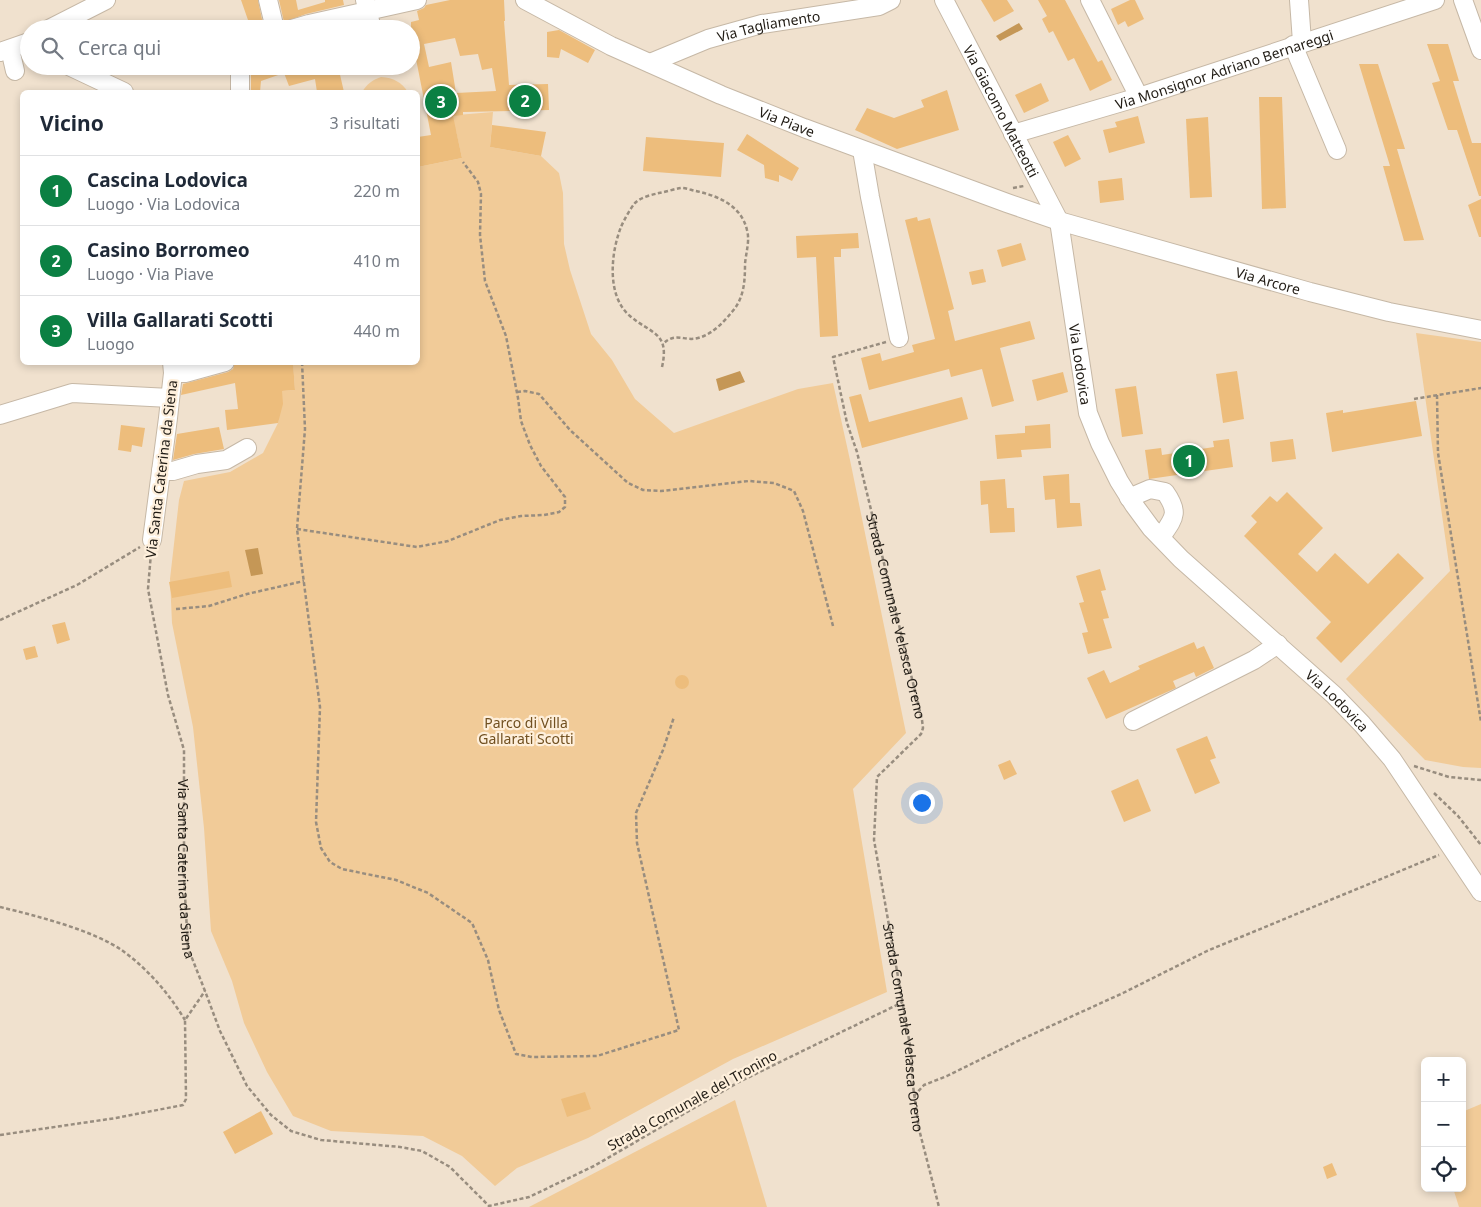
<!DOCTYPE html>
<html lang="it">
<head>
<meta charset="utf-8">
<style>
	body { margin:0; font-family:"Noto Sans",sans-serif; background:#f2f2f3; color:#1f2937 }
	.controls { position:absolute; right:15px; bottom:15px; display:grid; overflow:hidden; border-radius:8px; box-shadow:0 2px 8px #0003 }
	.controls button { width:45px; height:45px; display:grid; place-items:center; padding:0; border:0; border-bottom:1px solid #e0e1e3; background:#fff; color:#1f2937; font:25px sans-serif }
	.you { position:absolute; left:921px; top:802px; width:18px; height:18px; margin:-12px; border:4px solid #fff; border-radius:50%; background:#1a73e8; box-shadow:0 0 0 8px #1a73e833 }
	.badge { display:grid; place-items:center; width:32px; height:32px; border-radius:50%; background:#0b8043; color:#fff; font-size:16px; font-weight:700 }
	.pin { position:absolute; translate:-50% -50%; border:2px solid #fff; box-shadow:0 1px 5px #0006 }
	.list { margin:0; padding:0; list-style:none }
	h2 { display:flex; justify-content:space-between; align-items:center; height:65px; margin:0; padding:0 20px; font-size:21px }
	h2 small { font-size:16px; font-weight:400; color:#747a83 }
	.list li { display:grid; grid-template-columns:32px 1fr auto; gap:15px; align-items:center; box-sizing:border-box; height:70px; padding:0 20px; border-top:1px solid #e0e1e3 }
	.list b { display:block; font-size:19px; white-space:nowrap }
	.list p { margin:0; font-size:16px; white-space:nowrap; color:#747a83 }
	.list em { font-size:16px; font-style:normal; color:#747a83 }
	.icon { flex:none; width:28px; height:28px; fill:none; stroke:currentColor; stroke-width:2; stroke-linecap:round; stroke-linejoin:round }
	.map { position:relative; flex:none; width:1481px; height:1207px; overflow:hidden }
	.search { position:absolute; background:#fff; box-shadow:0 2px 8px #0003; left:20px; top:20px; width:400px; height:55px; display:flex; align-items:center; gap:12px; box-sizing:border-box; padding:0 18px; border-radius:28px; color:#747a83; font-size:19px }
	.panel { position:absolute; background:#fff; box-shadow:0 2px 8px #0003; left:20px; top:90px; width:400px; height:275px; border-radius:8px }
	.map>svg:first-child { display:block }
</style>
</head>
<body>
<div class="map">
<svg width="1481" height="1207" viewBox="0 0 1481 1207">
	<rect width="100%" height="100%" fill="#f0e1ce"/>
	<g fill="#f1cb98">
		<path d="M 381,77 C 394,78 401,82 408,92 L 362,92 C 367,84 372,80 381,77 Z"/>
		<polygon points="493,112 490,147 541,156 559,173 563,193 564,244 570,270 591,334 612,360 635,399 674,433 798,389 833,383 850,460 906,733 853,789 887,992 733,1059 588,1138 517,1168 495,1186 462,1156 423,1136 331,1131 293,1116 267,1072 244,1023 232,981 211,931 204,828 193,727 172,623 170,579 179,500 184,481 230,472 263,453 278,423 282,391 295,390 293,363 418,362 418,167 462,158 456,131 433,117"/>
		<polygon points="1416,333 1481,342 1481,768 1463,767 1425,760 1346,679 1450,571"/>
		<polygon points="735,1100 767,1207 529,1207"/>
		<polygon points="1481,1104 1481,1207 1459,1207 1453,1188 1462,1188 1462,1112"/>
	</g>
	<g fill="#c59756">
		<polygon points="1019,23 1023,29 1000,41 996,36"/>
		<polygon points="740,371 745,382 719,391 716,379"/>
		<polygon points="258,548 263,574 251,576 245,550"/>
	</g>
	<g fill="#edbd7c" fill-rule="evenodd">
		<polygon points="241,0 258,0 264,29 228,29 228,27 248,20"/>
		<polygon points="279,0 296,0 298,10 325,2 325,0 343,0 344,5 306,14 284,22"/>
		<path d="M 450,0 L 504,0 L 505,21 L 504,21 L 509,85 L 548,84 L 549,110 L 463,112 L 463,115 L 453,116 L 462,158 L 418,167 L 418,137 L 431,135 L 416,59 L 411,60 L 411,22 L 419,20 L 417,11 L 424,8 L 426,5 ZM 455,38 L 460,56 L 478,54 L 482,70 L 492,68 L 496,91 L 456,93 L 451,62 L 429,67 L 424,44 Z"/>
		<polygon points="981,0 1007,0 1014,11 994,22"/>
		<polygon points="1038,0 1065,0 1098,62 1102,60 1112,80 1090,91 1074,58 1068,61 1053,31 1049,33 1042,19 1047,16"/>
		<polygon points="1130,0 1135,0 1144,19 1128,27 1125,21 1118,25 1111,9"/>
		<polygon points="559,30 595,50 588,63 561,49 559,58 547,57 547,32"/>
		<polygon points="1427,44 1448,44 1459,81 1453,81 1472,143 1481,143 1481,196 1479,196 1457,130 1448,130 1432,83 1440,81"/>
		<polygon points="1359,64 1378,64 1405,149 1397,149 1424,240 1404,241 1383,166 1390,166"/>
		<polygon points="251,66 338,66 344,92 317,92 315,79 289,86 284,73 261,81 260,92 251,92"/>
		<polygon points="1041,83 1049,101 1024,113 1015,95"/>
		<polygon points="947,90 959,130 897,149 855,130 867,108 894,118 924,107 921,100"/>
		<polygon points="1259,97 1282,97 1286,208 1262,209"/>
		<polygon points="1138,116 1145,143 1109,153 1103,130 1117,127 1115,122"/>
		<polygon points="1208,117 1212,197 1190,198 1186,119"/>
		<polygon points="492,125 546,132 541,156 490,147"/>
		<polygon points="747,134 799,168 792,181 779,175 779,182 765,178 764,165 737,150"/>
		<polygon points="1068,135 1081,159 1065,167 1053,142"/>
		<polygon points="646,137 724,143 721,177 643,171"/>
		<polygon points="1122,178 1124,200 1100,203 1098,181"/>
		<polygon points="1481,199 1481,237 1479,237 1468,205"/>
		<polygon points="917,217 918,221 930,218 954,309 948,311 955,341 1030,321 1035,339 1000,348 1014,401 992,407 982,369 951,377 949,369 869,390 861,358 880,353 882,361 914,352 912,345 935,339 905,220"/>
		<polygon points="858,233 859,248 841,249 841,257 834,257 838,336 820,337 816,257 797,258 796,236"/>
		<polygon points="1021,243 1026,260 1002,267 997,250"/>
		<polygon points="983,269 986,282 972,285 969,272"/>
		<polygon points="235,362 293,362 295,390 282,391 283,404 278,423 227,430 225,410 238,409 235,383 181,395 183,384 228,372 233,369"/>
		<polygon points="1237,371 1244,419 1223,423 1216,374"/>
		<polygon points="1063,372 1068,392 1037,401 1032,380"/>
		<polygon points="1136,386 1143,434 1122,437 1115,389"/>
		<polygon points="861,394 869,422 962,397 968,419 862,448 849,397"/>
		<polygon points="1416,401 1422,436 1332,452 1326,413 1343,410 1343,413"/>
		<polygon points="1050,424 1051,448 1021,450 1022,457 997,459 995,435 1025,433 1025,426"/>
		<polygon points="121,425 145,428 142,447 132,445 131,452 118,450"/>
		<polygon points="219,427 224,449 194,454 173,460 177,434"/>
		<polygon points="1229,439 1233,467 1149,479 1145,450 1161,448 1162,455 1214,447 1213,441"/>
		<polygon points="1293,439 1296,459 1272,462 1270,442"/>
		<polygon points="1069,474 1070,503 1080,503 1082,526 1057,528 1055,499 1045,500 1043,476"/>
		<polygon points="1005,479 1007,508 1014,508 1015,532 990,533 988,504 981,505 980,481"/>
		<polygon points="1287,492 1323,528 1298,554 1317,572 1335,553 1368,584 1398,553 1424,578 1341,663 1316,638 1331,622 1244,536 1257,522 1251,516 1270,496 1277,502"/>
		<polygon points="1100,569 1106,590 1101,591 1109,618 1103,619 1112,648 1088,654 1082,633 1088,632 1079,603 1084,602 1076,576"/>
		<polygon points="229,571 232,587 172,598 169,582"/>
		<polygon points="65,622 70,640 57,644 52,625"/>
		<polygon points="1194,642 1197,649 1204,646 1214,668 1196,677 1194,672 1173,681 1176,688 1106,719 1087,678 1104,670 1110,683 1140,669 1138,666"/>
		<polygon points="35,646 38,657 26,660 23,649"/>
		<circle cx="682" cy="682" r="7"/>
		<polygon points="1207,736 1216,758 1210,760 1220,783 1195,794 1176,749"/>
		<polygon points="1010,760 1017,774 1004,780 998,765"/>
		<polygon points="1138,779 1151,811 1124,822 1111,791"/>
		<polygon points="585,1092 591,1109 567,1117 561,1099"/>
		<polygon points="261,1111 273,1134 235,1154 223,1132"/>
		<polygon points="1332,1163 1337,1175 1327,1179 1323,1167"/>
	</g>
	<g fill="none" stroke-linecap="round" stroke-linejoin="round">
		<g stroke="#c6b8a6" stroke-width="20">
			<g id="minor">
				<polyline points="268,0 275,29"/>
				<polyline points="365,0 372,29"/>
				<path id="s3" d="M 525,0 L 611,46 L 721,95 L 804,128 L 1007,203 L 1059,221 L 1310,292 L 1389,312 L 1481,330"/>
				<path id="s4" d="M 944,0 L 1059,221 L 1088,413 L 1100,443 L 1119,481 L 1134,505 L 1151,528 L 1181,559 L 1334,695 L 1362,724 L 1392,759 L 1481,892"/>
				<polyline points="1090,0 1139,97"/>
				<polyline points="1299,0 1302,42"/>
				<polyline points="1463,0 1481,50"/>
				<polyline points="49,29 106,0"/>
				<polyline points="292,29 309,24 417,0"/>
				<polyline points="1293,45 1337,150"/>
				<polyline points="10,49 15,71"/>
				<polyline points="0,52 29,42"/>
				<path id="s5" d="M 650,63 L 708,39 L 762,24 L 879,6 L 891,0"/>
				<polyline points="69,66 124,92"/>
				<polyline points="240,92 240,66"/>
				<path id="s6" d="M 1013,134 L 1139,97 L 1435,0"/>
				<polyline points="862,150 870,197 899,338"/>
				<polyline points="173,373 185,373 225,362"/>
				<polyline points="0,415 72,393 170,398"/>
				<polyline points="161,471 173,471 197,464 226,460 247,448"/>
				<path d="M 1129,498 L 1150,489 L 1165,492 C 1180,513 1174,518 1161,537"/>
				<polyline points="152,540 168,418 173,373 172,362"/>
				<polyline points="1133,721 1254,660 1278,644"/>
			</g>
		</g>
		<g stroke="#988d7f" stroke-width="2.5" stroke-dasharray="4 2.5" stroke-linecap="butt">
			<polyline points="1013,188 1024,186"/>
			<path id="s1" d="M 886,342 L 833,357 L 847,423 L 857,452 L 922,720 L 923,728 L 921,734 L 877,777 L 874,840 L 911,1051 L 913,1086 L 919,1129 L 939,1207"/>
			<polyline points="302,362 305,429 297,529 320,707 316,822 321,848 330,862 342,869 396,880 428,893 472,923 488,960 499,1010 516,1054 532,1057 597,1056 679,1030 637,843 636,813 663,750 674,717"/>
			<path d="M 662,367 C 670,332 651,334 630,316 C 606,296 611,252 621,227 C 624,220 630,209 635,203 C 641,197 651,195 659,193 C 666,192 674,189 681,188 C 686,188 691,190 696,191 C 718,196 741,205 747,230 C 750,241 746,252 745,264 C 745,282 744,299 731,313 C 723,323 711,335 698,338 C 684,342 676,331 663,344"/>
			<polyline points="517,392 525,391 539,394 570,430 628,483 643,490 661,491 749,481 774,483 794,491 803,511 833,626"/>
			<polyline points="1437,395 1438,453 1481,722"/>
			<polyline points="1414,399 1481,388"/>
			<polyline points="297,529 417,547 448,541 500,520 521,516 544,515 559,512 565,507 565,497 541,466 530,445 521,421 518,398 506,336 485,281 480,235 481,194 478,182 463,162"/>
			<path id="s2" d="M 151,553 L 148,589 L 168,695 L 184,750 L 184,878 L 188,948 L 205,991 L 220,1031 L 247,1086 L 271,1115 L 291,1131 L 321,1140 L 400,1147 L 422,1151 L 450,1167 L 489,1206 L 529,1197 L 594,1166 L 737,1083 L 903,1002"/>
			<polyline points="176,609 209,606 247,594 304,581"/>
			<polyline points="0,620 77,585 140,547"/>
			<polyline points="1414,766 1449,777 1481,780"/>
			<polyline points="1434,793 1458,816 1481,845"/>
			<path d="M 0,907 C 37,916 93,930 123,951 C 149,970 169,994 185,1020"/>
			<polyline points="914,1096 924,1085 947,1076 1020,1040 1123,993 1207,951 1439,855"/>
			<polyline points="0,1135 116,1118 183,1105 186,1099 185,1020 205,991"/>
		</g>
		<use href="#minor" stroke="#fff" stroke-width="18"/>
	</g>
	<g text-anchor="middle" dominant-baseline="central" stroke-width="4.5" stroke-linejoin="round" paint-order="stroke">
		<g font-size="14" fill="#211c15" stroke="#feefdb">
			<text stroke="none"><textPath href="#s5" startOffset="125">Via Tagliamento</textPath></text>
			<text stroke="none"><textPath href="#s6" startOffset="221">Via Monsignor Adriano Bernareggi</textPath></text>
			<text stroke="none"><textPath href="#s4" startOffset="125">Via Giacomo Matteotti</textPath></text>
			<text stroke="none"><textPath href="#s3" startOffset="289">Via Piave</textPath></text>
			<text stroke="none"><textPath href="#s3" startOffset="796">Via Arcore</textPath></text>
			<text stroke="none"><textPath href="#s4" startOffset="394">Via Lodovica</textPath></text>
			<text transform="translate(161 469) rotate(-83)">Via Santa Caterina da Siena</text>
			<text stroke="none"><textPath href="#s1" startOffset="322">Strada Comunale Velasca Oreno</textPath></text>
			<text stroke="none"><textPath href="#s4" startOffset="829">Via Lodovica</textPath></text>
			<text stroke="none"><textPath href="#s2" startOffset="320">Via Santa Caterina da Siena</textPath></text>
			<text stroke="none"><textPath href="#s1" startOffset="758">Strada Comunale Velasca Oreno</textPath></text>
			<text transform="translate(692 1100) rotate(-29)">Strada Comunale del Tronino</text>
		</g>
		<g font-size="14" fill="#715020" stroke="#feefdb">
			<text x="526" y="722">Parco di Villa<tspan x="526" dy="16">Gallarati Scotti</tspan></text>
		</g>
	</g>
</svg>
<div class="controls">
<button>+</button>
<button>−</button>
<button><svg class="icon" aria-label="locate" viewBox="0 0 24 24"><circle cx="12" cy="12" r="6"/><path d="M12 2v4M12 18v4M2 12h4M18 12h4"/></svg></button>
</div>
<div class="you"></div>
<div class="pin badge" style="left:1189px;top:461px">1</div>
<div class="pin badge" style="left:525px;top:101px">2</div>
<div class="pin badge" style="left:441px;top:102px">3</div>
<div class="search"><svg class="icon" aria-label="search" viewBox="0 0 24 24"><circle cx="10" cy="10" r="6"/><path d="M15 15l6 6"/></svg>Cerca qui</div>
<section class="panel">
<h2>Vicino<small>3 risultati</small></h2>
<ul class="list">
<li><span class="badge">1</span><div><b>Cascina Lodovica</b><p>Luogo · Via Lodovica</p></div><em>220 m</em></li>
<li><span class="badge">2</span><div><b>Casino Borromeo</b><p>Luogo · Via Piave</p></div><em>410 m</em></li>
<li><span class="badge">3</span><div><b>Villa Gallarati Scotti</b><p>Luogo</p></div><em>440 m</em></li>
</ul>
</section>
</div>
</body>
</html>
